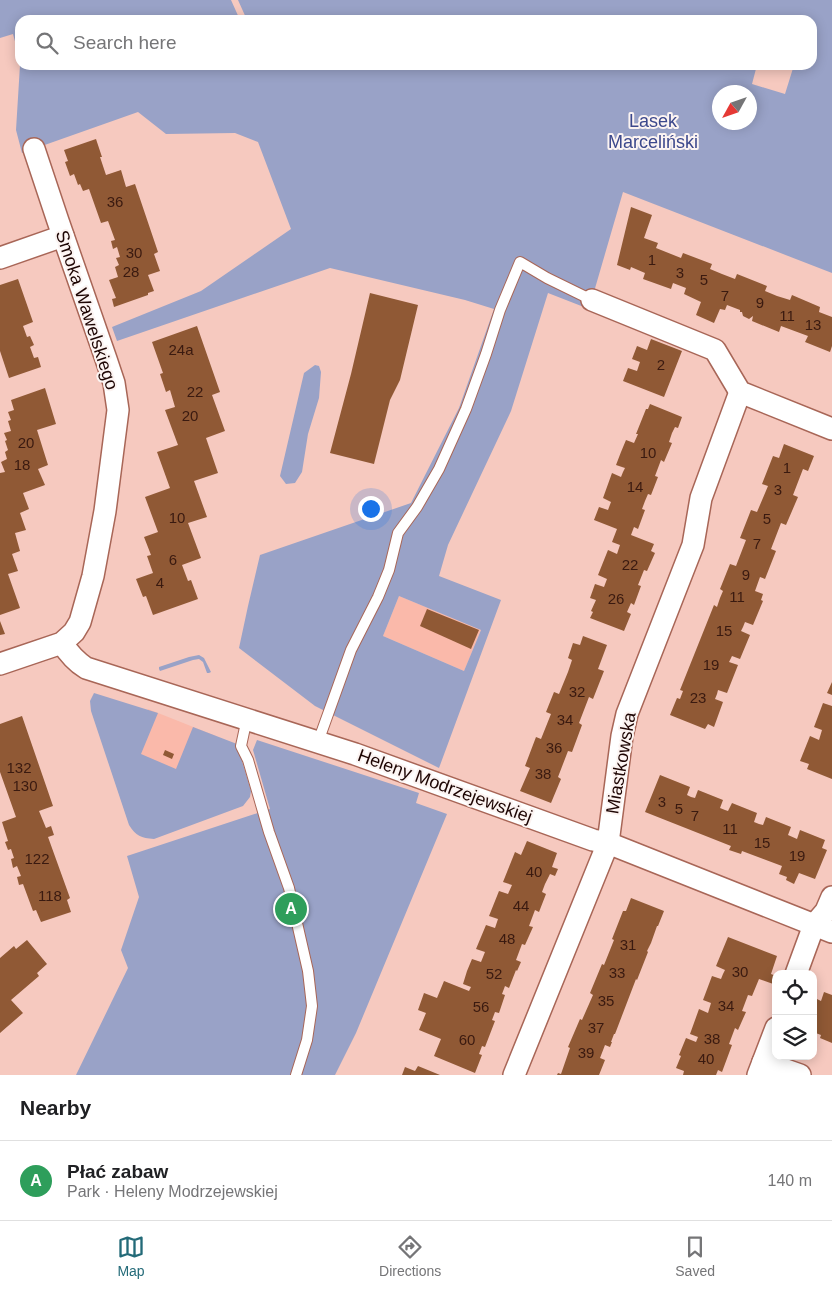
<!DOCTYPE html>
<html lang="en">
<head>
<meta charset="utf-8">
<style>
	body { margin:0; font-family:Arial,sans-serif; background:#f2f2f2; color:#202124 }
	.controls { position:absolute; right:15px; bottom:15px; display:grid; overflow:hidden; border-radius:10px; box-shadow:0 2px 12px #0003 }
	.controls button { width:45px; height:45px; display:grid; place-items:center; padding:0; border:0; border-bottom:1px solid #e0e0e0; background:#fff; color:#202124; font:25px sans-serif }
	.compass { position:absolute; left:712px; top:85px; width:45px; height:45px; border-radius:50%; background:#fff; box-shadow:0 2px 12px #0003; rotate:230deg }
	.you { position:absolute; left:370px; top:508px; width:18px; height:18px; margin:-12px; border:4px solid #fff; border-radius:50%; background:#1a73e8; box-shadow:0 0 0 8px #1a73e833 }
	.badge { display:grid; place-items:center; width:32px; height:32px; border-radius:50%; background:#236a78; color:#fff; font-size:16px; font-weight:700 }
	.pin { position:absolute; translate:-50% -50%; border:2px solid #fff; box-shadow:0 1px 5px #0006 }
	.list { margin:0; padding:0; list-style:none }
	h2 { display:flex; justify-content:space-between; align-items:center; height:65px; margin:0; padding:0 20px; font-size:21px }
	h2 small { font-size:16px; font-weight:400; color:#757577 }
	.list li { display:grid; grid-template-columns:32px 1fr auto; gap:15px; align-items:center; box-sizing:border-box; height:80px; padding:0 20px; border-top:1px solid #e0e0e0 }
	.list b { display:block; font-size:19px; white-space:nowrap }
	.list p { margin:0; font-size:16px; white-space:nowrap; color:#757577 }
	.list em { font-size:16px; font-style:normal; color:#757577 }
	.icon { flex:none; width:28px; height:28px; fill:none; stroke:currentColor; stroke-width:2; stroke-linecap:round; stroke-linejoin:round }
	.map { position:relative; flex:none; width:832px; height:1075px; overflow:hidden }
	.search { position:absolute; background:#fff; box-shadow:0 2px 12px #0003; left:15px; right:15px; top:15px; height:55px; display:flex; align-items:center; gap:12px; box-sizing:border-box; padding:0 18px; border-radius:15px; color:#757577; font-size:19px }
	.sheet { height:145px; background:#fff }
	nav { display:flex; justify-content:space-around; align-items:center; box-sizing:border-box; height:70px; border-top:1px solid #e0e0e0; background:#fff; font-size:14px; color:#757577 }
	nav a { display:grid; justify-items:center; gap:2px }
	nav .on { color:#236a78 }
	.map>svg:first-child { display:block }
</style>
</head>
<body>
<div class="map">
<svg width="832" height="1075" viewBox="0 0 832 1075">
	<rect width="100%" height="100%" fill="#f6c9bf"/>
	<g fill="#fab9aa">
		<polygon points="399,596 481,630 464,671 383,636"/>
		<polygon points="148,709 216,736 190,800 123,773"/>
	</g>
	<g fill="#99a2c7" fill-rule="evenodd">
		<polygon points="0,0 231,0 240,20 20,20 20,60 13,34 0,38"/>
		<path d="M 238,0 L 832,0 L 832,273 L 623,192 L 589,309 L 548,293 L 511,411 L 448,545 L 439,576 L 501,600 L 439,768 L 315,706 L 239,648 L 248,606 L 260,555 L 411,503 L 459,408 L 494,309 L 465,300 L 330,268 L 117,341 L 112,327 L 201,291 L 291,229 L 258,142 L 235,133 L 166,134 L 138,112 L 22,153 L 16,130 L 20,65 L 757,65 L 752,84 L 785,94 L 794,65 L 812,65 L 812,20 L 247,20 ZM 720,92 L 750,92 L 750,122 L 720,122 ZM 399,596 L 481,630 L 464,671 L 383,636 Z"/>
		<polygon points="315,365 319,366 321,372 319,398 308,434 302,472 295,483 286,484 280,476 304,373"/>
		<polygon points="199,655 204,658 211,672 209,673 207,673 203,662 199,659 193,660 160,671 159,669 159,667 189,657"/>
		<path d="M 94,693 L 158,713 L 141,754 L 176,769 L 193,727 L 237,744 L 251,791 L 250,797 L 243,806 L 154,839 C 141,838 136,836 129,825 L 91,711 L 90,701 Z"/>
		<polygon points="257,740 419,793 416,803 447,814 356,1033 335,1075 76,1075 128,968 121,950 139,897 127,856 270,809 253,750"/>
	</g>
	<g fill="#905935">
		<polygon points="96,139 102,157 100,157 106,175 121,170 126,187 135,184 158,252 154,254 160,271 148,275 154,291 148,293 148,295 114,307 112,299 116,298 109,280 118,277 115,267 119,265 116,258 120,257 117,247 113,249 111,241 115,240 108,221 101,223 89,189 83,191 80,184 78,185 74,174 70,176 65,162 68,161 64,150"/>
		<polygon points="631,207 652,215 644,238 658,243 656,248 681,258 683,253 712,264 710,269 722,274 735,279 737,274 767,286 765,291 777,296 790,300 792,295 820,307 819,312 832,317 832,346 830,352 805,342 808,336 781,326 779,332 752,321 753,316 749,319 743,316 742,312 740,312 740,310 727,305 725,310 720,309 714,323 696,315 701,302 684,294 686,288 673,283 671,289 643,279 645,273 631,267 630,270 617,265"/>
		<polygon points="18,279 33,322 23,326 27,337 30,336 34,345 30,347 34,358 38,357 41,367 9,378 0,351 0,285"/>
		<polygon points="370,293 418,305 400,380 390,400 374,464 330,453 351,374"/>
		<polygon points="197,326 220,392 212,395 225,431 206,438 218,473 194,481 207,517 188,523 201,558 182,565 188,581 191,580 198,599 153,615 146,596 143,597 136,579 153,573 147,556 151,555 144,537 158,532 145,497 170,488 157,452 178,445 165,410 175,407 170,390 166,392 160,374 163,373 152,342"/>
		<polygon points="651,339 682,351 664,397 623,381 628,368 637,371 640,362 632,359 637,346 647,350"/>
		<polygon points="45,388 56,424 37,430 48,465 38,469 45,485 23,493 29,509 20,513 26,530 15,533 20,551 12,554 18,571 8,574 20,608 0,615 0,473 5,472 1,462 7,459 5,452 8,450 5,441 7,440 4,433 11,431 8,421 11,420 8,412 14,410 11,400"/>
		<polygon points="650,404 682,417 678,428 675,427 672,433 669,442 672,443 664,462 661,460 655,476 658,477 651,495 648,494 645,501 642,509 645,510 638,529 634,527 631,535 654,544 651,551 655,553 647,571 644,570 638,585 641,586 634,605 631,603 627,612 631,614 624,631 590,618 593,612 591,611 596,600 590,598 595,584 604,587 607,579 598,575 608,550 617,554 620,545 612,542 617,529 594,520 599,507 608,510 611,502 603,498 612,473 621,477 623,472 625,468 616,465 621,452 626,440 634,443 638,434 636,434 646,409 648,409"/>
		<polygon points="784,444 814,456 808,471 803,469 793,495 798,497 786,525 781,523 771,549 776,551 765,579 760,577 755,591 763,594 761,600 763,601 753,625 745,622 743,627 741,631 750,635 740,659 732,656 729,662 738,665 727,693 718,690 717,694 715,699 723,702 714,727 708,724 705,729 670,715 677,698 680,699 683,691 680,690 714,605 717,607 720,598 723,591 720,589 730,564 736,566 746,540 740,538 751,510 757,512 768,486 762,484 773,456 779,458"/>
		<polygon points="427,609 479,630 471,649 420,626"/>
		<polygon points="0,621 5,634 0,635"/>
		<polygon points="583,636 607,645 598,669 604,671 593,699 589,697 579,723 582,725 572,752 568,751 558,777 561,779 551,803 520,791 530,768 525,766 536,737 541,739 551,714 546,712 554,692 559,694 568,672 572,660 568,658 573,643 580,645"/>
		<polygon points="832,682 832,695 827,693"/>
		<polygon points="823,703 832,706 832,779 807,769 809,764 800,761 810,736 819,740 822,730 814,727"/>
		<polygon points="22,716 53,806 39,811 46,828 51,826 54,835 48,837 70,898 67,900 71,912 41,922 36,910 33,911 23,884 19,885 17,877 21,876 17,866 13,868 11,859 14,858 11,849 8,850 5,842 8,841 2,822 16,817 0,772 0,724"/>
		<polygon points="165,750 174,754 172,759 163,755"/>
		<polygon points="660,775 690,787 687,795 691,797 695,798 698,790 723,800 720,808 725,810 728,811 732,803 757,813 754,822 759,824 763,825 766,817 791,827 788,835 797,839 800,830 825,840 822,848 827,850 815,879 799,873 794,884 786,880 787,877 779,874 782,866 742,851 741,854 729,850 731,846 645,812"/>
		<polygon points="527,841 557,853 552,867 558,869 555,876 550,874 545,884 542,892 546,894 539,912 535,910 529,926 533,927 525,945 522,944 516,960 521,962 517,971 516,970 509,988 505,986 502,994 505,995 499,1013 495,1012 492,1020 495,1021 485,1047 482,1046 479,1054 482,1055 475,1073 434,1056 441,1039 419,1030 426,1013 418,1010 424,993 437,998 444,981 469,991 471,987 463,984 467,971 472,959 481,962 485,952 476,949 486,925 495,928 498,919 489,916 499,891 508,894 512,885 503,882 515,852 521,855"/>
		<polygon points="631,898 664,911 658,926 657,926 651,943 647,951 648,952 637,980 636,979 615,1034 614,1034 611,1042 612,1042 610,1047 605,1045 600,1058 605,1060 599,1075 557,1075 558,1073 561,1074 570,1048 568,1047 580,1019 582,1020 593,995 590,993 602,964 604,965 614,940 612,939 623,911 626,911"/>
		<polygon points="728,937 777,956 771,974 776,976 776,985 759,979 752,996 748,995 742,1011 746,1012 738,1030 735,1028 729,1044 732,1045 722,1072 718,1070 716,1075 683,1075 684,1071 676,1068 681,1056 679,1055 686,1038 696,1042 698,1037 690,1034 699,1009 708,1013 711,1003 703,1000 712,976 721,979 723,974 725,970 716,966"/>
		<polygon points="27,940 47,964 37,973 39,976 11,1000 23,1013 0,1033 0,958 14,946 16,949"/>
		<polygon points="824,992 832,995 832,1043 820,1038 821,1035 813,1032 813,1004 815,998 821,1001"/>
		<polygon points="418,1066 440,1075 402,1075 405,1067 415,1071"/>
	</g>
	<g fill="none" stroke-linecap="round" stroke-linejoin="round">
		<g stroke="#a86657" stroke-width="12">
			<g id="service">
				<polyline points="247,718 241,746 248,760 269,832 289,888 308,971 312,1006 307,1040 296,1075"/>
				<polyline points="318,742 351,650 378,597 389,570 398,533 417,507 439,469 466,409 486,354 500,310 520,262 547,278 592,300"/>
			</g>
		</g>
		<g stroke="#a86657" stroke-width="24">
			<g id="minor">
				<polyline points="0,258 63,236"/>
				<polyline points="592,300 715,350 740,392 832,429"/>
				<path d="M 62,643 C 69,654 75,661 86,668 L 355,754 L 593,840 L 608,843 L 832,932"/>
				<polyline points="0,664 62,643 74,632 80,622 93,576 105,511 118,410 114,383 106,359 58,221 34,149"/>
				<polyline points="796,974 814,925 826,911 832,897"/>
				<polyline points="763,1062 800,1075"/>
				<polyline points="514,1075 608,843 622,736 627,714 693,545 701,498 740,392"/>
				<polyline points="758,1075 776,1028"/>
			</g>
		</g>
		<use href="#service" stroke="#fff" stroke-width="10"/>
		<use href="#minor" stroke="#fff" stroke-width="21"/>
	</g>
	<g text-anchor="middle" dominant-baseline="central" stroke-width="4" stroke-linejoin="round" paint-order="stroke">
		<g font-size="15" fill="#3a1a10">
			<text x="115" y="201">36</text>
			<text x="134" y="252">30</text>
			<text x="652" y="259">1</text>
			<text x="131" y="271">28</text>
			<text x="680" y="272">3</text>
			<text x="704" y="279">5</text>
			<text x="725" y="295">7</text>
			<text x="760" y="302">9</text>
			<text x="787" y="315">11</text>
			<text x="813" y="324">13</text>
			<text x="181" y="349">24a</text>
			<text x="661" y="364">2</text>
			<text x="195" y="391">22</text>
			<text x="190" y="415">20</text>
			<text x="26" y="442">20</text>
			<text x="648" y="452">10</text>
			<text x="22" y="464">18</text>
			<text x="787" y="467">1</text>
			<text x="635" y="486">14</text>
			<text x="778" y="489">3</text>
			<text x="177" y="517">10</text>
			<text x="767" y="518">5</text>
			<text x="757" y="543">7</text>
			<text x="173" y="559">6</text>
			<text x="630" y="564">22</text>
			<text x="746" y="574">9</text>
			<text x="160" y="582">4</text>
			<text x="737" y="596">11</text>
			<text x="616" y="598">26</text>
			<text x="724" y="630">15</text>
			<text x="711" y="664">19</text>
			<text x="577" y="691">32</text>
			<text x="698" y="697">23</text>
			<text x="565" y="719">34</text>
			<text x="554" y="747">36</text>
			<text x="19" y="767">132</text>
			<text x="543" y="773">38</text>
			<text x="25" y="785">130</text>
			<text x="662" y="801">3</text>
			<text x="679" y="808">5</text>
			<text x="695" y="815">7</text>
			<text x="730" y="828">11</text>
			<text x="762" y="842">15</text>
			<text x="797" y="855">19</text>
			<text x="37" y="858">122</text>
			<text x="534" y="871">40</text>
			<text x="50" y="895">118</text>
			<text x="521" y="905">44</text>
			<text x="507" y="938">48</text>
			<text x="628" y="944">31</text>
			<text x="740" y="971">30</text>
			<text x="617" y="972">33</text>
			<text x="494" y="973">52</text>
			<text x="606" y="1000">35</text>
			<text x="726" y="1005">34</text>
			<text x="481" y="1006">56</text>
			<text x="596" y="1027">37</text>
			<text x="712" y="1038">38</text>
			<text x="467" y="1039">60</text>
			<text x="586" y="1052">39</text>
			<text x="706" y="1058">40</text>
		</g>
		<g font-size="18" fill="#3c488c" stroke="#fcf4f2">
			<text x="653" y="121">Lasek<tspan x="653" dy="21">Marceliński</tspan></text>
		</g>
		<g font-size="18" fill="#1d0503" stroke="#fcf4f2">
			<text transform="translate(87 310) rotate(72)">Smoka Wawelskiego</text>
			<text transform="translate(621 763) rotate(-80)">Miastkowska</text>
			<text transform="translate(445 786) rotate(20)">Heleny Modrzejewskiej</text>
		</g>
	</g>
</svg>
<div class="controls">
<button><svg class="icon" aria-label="locate" viewBox="0 0 24 24"><circle cx="12" cy="12" r="6"/><path d="M12 2v4M12 18v4M2 12h4M18 12h4"/></svg></button>
<button><svg class="icon" aria-label="layers" viewBox="0 0 24 24"><path d="M12 4l9 5-9 5-9-5zM3 14l9 5 9-5"/></svg></button>
</div>
<svg class="compass" viewBox="-18 -18 36 36"><path d="M0-13l5 13h-10z" fill="#e53935"/><path d="M0 13l5-13h-10z" fill="#757577"/></svg>
<div class="you"></div>
<div class="pin badge" style="left:291px;top:909px;background:#2e9e5b">A</div>
<div class="search"><svg class="icon" aria-label="search" viewBox="0 0 24 24"><circle cx="10" cy="10" r="6"/><path d="M15 15l6 6"/></svg>Search here</div>
</div>
<section class="sheet">
<h2>Nearby<small></small></h2>
<ul class="list">
<li><span class="badge" style="background:#2e9e5b">A</span><div><b>Płać zabaw</b><p>Park · Heleny Modrzejewskiej</p></div><em>140 m</em></li>
</ul>
</section>
<nav>
<a class="on"><svg class="icon" aria-label="map" viewBox="0 0 24 24"><path d="M3 6l6-2 6 2 6-2v14l-6 2-6-2-6 2zM9 4v14M15 6v14"/></svg>Map</a>
<a><svg class="icon" aria-label="directions" viewBox="0 0 24 24"><path d="M12 3l9 9-9 9-9-9zM9 14v-3h6M13 9l2 2-2 2"/></svg>Directions</a>
<a><svg class="icon" aria-label="saved" viewBox="0 0 24 24"><path d="M7 4h10v16l-5-4-5 4z"/></svg>Saved</a>
</nav>
</body>
</html>
